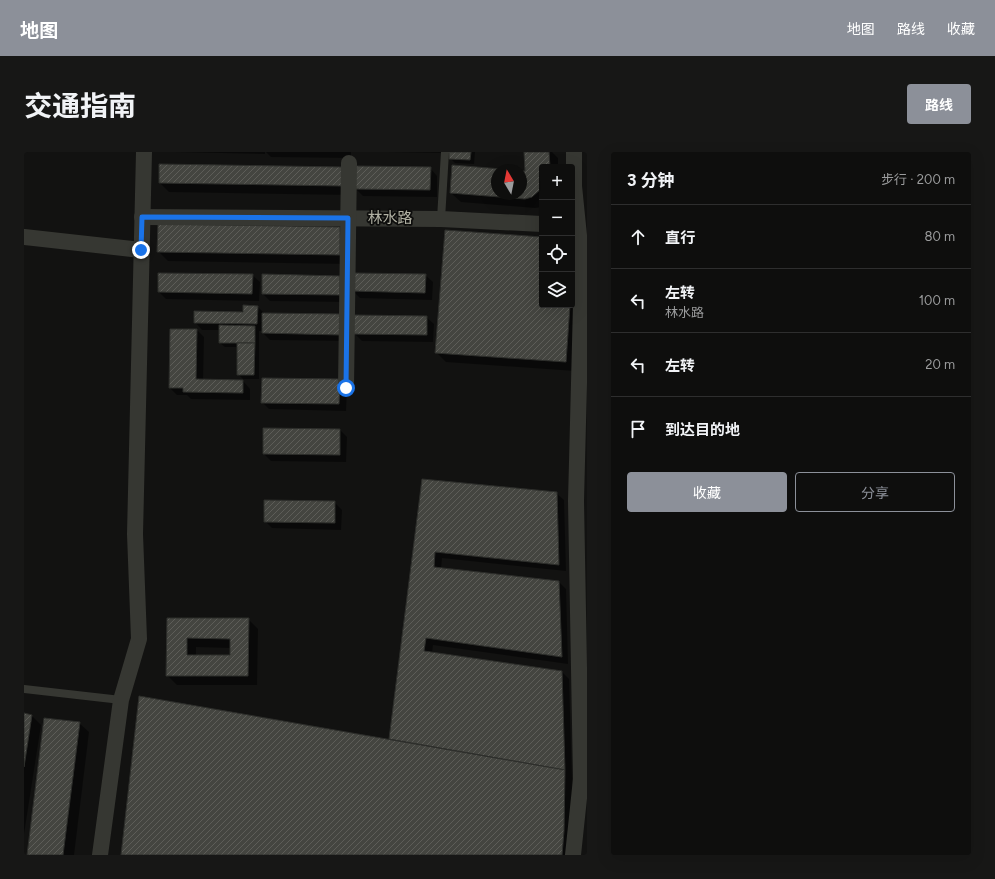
<!DOCTYPE html>
<html lang="zh">
<head>
<meta charset="utf-8">
<style>
	body { margin:0; font-family:Figtree,"Noto Sans SC",sans-serif; background:#171716; color:#f1f3f6 }
	.controls { position:absolute; right:12px; top:12px; display:grid; overflow:hidden; border-radius:4px; box-shadow:0 4px 16px #0002 }
	.controls button { width:36px; height:36px; display:grid; place-items:center; padding:0; border:0; border-bottom:1px solid #2e2e2e; background:#0e0e0d; color:#f1f3f6; font:20px sans-serif }
	.compass { position:absolute; left:467px; top:12px; width:36px; height:36px; border-radius:50%; background:#0e0e0d; box-shadow:0 4px 16px #0002; rotate:350deg }
	.stop { position:absolute; width:12px; height:12px; margin:-9px; border:3px solid #1a73e8; border-radius:50%; background:#fff }
	.stop.end { background:#1a73e8; border-color:#fff; box-shadow:0 1px 4px #0008 }
	.list { margin:0; padding:0; list-style:none }
	h2 { display:flex; justify-content:space-between; align-items:center; height:52px; margin:0; padding:0 16px; font-size:17px }
	h2 small { font-size:13px; font-weight:400; color:#9b9c9d }
	.list li { display:grid; grid-template-columns:26px 1fr auto; gap:12px; align-items:center; box-sizing:border-box; height:64px; padding:0 16px; border-top:1px solid #2e2e2e }
	.list b { display:block; font-size:15px; white-space:nowrap }
	.list p { margin:0; font-size:13px; white-space:nowrap; color:#9b9c9d }
	.list em { font-size:13px; font-style:normal; color:#9b9c9d }
	.actions { display:flex; gap:8px; padding:12px 16px }
	.actions a { flex:1; padding:9px 0; border:1px solid #8c9099; border-radius:4px; text-align:center; font-size:14px; color:#8c9099 }
	.actions .main { background:#8c9099; color:#fff }
	.icon { flex:none; width:22px; height:22px; fill:none; stroke:currentColor; stroke-width:2; stroke-linecap:round; stroke-linejoin:round }
	.map { position:relative; flex:none; width:563px; height:703px; overflow:hidden; border-radius:4px }
	header { display:flex; align-items:center; gap:24px; box-sizing:border-box; height:56px; padding:0 20px; background:#8c9099; color:#fff }
	header strong { font-size:19px }
	nav { display:flex; gap:22px; margin-inline-start:auto; font-size:14px }
	.intro { display:flex; align-items:center; justify-content:space-between; box-sizing:border-box; height:96px; padding:0 24px }
	h1 { margin:0; font-size:28px }
	.button { padding:10px 18px; border-radius:4px; background:#8c9099; color:#fff; font-size:14px; font-weight:700 }
	main { display:flex; gap:24px; padding:0 24px }
	aside { flex:1; background:#0e0e0d; border-radius:4px; box-shadow:0 4px 16px #0002 }
	.map>svg:first-child { display:block }
</style>
</head>
<body>
<header>
<strong>地图</strong>
<nav><a>地图</a><a>路线</a><a>收藏</a></nav>
</header>
<div class="intro"><h1>交通指南</h1><a class="button">路线</a></div>
<main>
<div class="map">
<svg width="563" height="703" viewBox="0 0 563 703">
	<defs>
		<pattern id="building-hatch" width="6" height="6" patternUnits="userSpaceOnUse"><rect width="6" height="6" fill="#444540"/><path d="M-1 1l2-2M0 6l6-6M5 7l2-2" fill="none" stroke="#5d5d58"/></pattern>
	</defs>
	<rect width="100%" height="100%" fill="#121211"/>
	<g fill="#0007" fill-rule="evenodd">
		<polygon points="151,0 241,0 241,2"/>
		<polygon points="242,0 327,0 327,6 247,5"/>
		<polygon points="364,0 423,0 423,1"/>
		<polygon points="426,0 451,0 450,12 431,11 426,6"/>
		<polygon points="501,0 528,0 534,6 534,15 518,15 518,55 511,56 437,50 427,41 429,14 477,18 473,18 473,42 497,42 497,20 502,20"/>
		<polygon points="317,16 327,43 145,40 136,31"/>
		<polygon points="406,16 413,24 413,45 339,44 331,36"/>
		<polygon points="316,76 325,85 325,112 144,109 134,99"/>
		<polygon points="518,86 518,153 548,153 548,88 551,88 551,219 422,210 412,200"/>
		<polygon points="228,123 236,130 235,149 142,147 135,140"/>
		<polygon points="401,123 409,130 408,148 336,146 329,139"/>
		<polygon points="316,125 323,150 246,149 239,142"/>
		<polygon points="233,154 241,162 317,163 324,189 246,188 239,181 239,179 235,179 235,227 219,227 214,222 214,195 201,195 196,191 196,178 178,178 171,170 220,161"/>
		<polygon points="402,165 410,172 409,190 338,189 330,181"/>
		<polygon points="173,178 180,185 179,229 219,229 226,237 226,248 167,247 163,243 153,243 146,236"/>
		<polygon points="323,236 322,259 245,257 238,250"/>
		<polygon points="316,278 323,285 322,310 247,309 240,302"/>
		<polygon points="399,328 532,341 540,348 542,419 418,406 417,417 535,430 542,437 544,512 409,493 408,501 537,519 545,527 548,626 547,687 545,703 98,703 365,589"/>
		<polygon points="310,350 318,358 317,378 248,376 241,369"/>
		<path d="M 144,467 L 224,467 L 234,477 L 233,533 L 153,533 L 143,523 ZM 172,495 L 207,496 L 207,504 L 172,504 Z"/>
		<polygon points="0,562 8,564 17,573 0,682"/>
		<polygon points="55,571 65,580 50,703 4,703"/>
	</g>
	<g fill="url(#building-hatch)" stroke="#2d2e2b" fill-rule="evenodd">
		<polygon points="425,0 447,0 446,8 425,7"/>
		<polygon points="500,0 525,0 526,15 518,15 518,36 508,45 501,47 426,41 428,13 490,18 473,18 473,42 497,42 497,19 501,19"/>
		<polygon points="135,12 318,15 318,34 135,31"/>
		<polygon points="331,14 407,15 406,38 330,37"/>
		<polygon points="134,72 316,75 316,103 133,100"/>
		<polygon points="421,78 518,85 518,153 546,153 542,210 411,201"/>
		<polygon points="134,121 229,122 228,142 134,140"/>
		<polygon points="329,121 402,122 401,141 328,139"/>
		<polygon points="238,122 316,124 316,143 238,142"/>
		<polygon points="219,153 234,154 233,172 170,171 170,159 219,160"/>
		<polygon points="238,161 317,162 317,183 238,181"/>
		<polygon points="330,163 403,164 403,183 329,182"/>
		<polygon points="195,173 231,174 231,191 195,191"/>
		<polygon points="146,177 173,177 172,227 219,228 219,241 159,240 159,236 145,236"/>
		<polygon points="213,191 231,191 230,223 213,223"/>
		<polygon points="238,226 316,227 315,252 237,251"/>
		<polygon points="239,276 316,277 316,303 239,302"/>
		<polygon points="398,327 533,340 535,413 411,400 410,415 535,429 538,505 402,486 400,499 538,519 541,618 365,587"/>
		<polygon points="240,348 311,349 311,371 240,370"/>
		<path d="M 143,466 L 225,466 L 224,524 L 142,524 ZM 163,486 L 206,487 L 206,503 L 163,503 Z"/>
		<polygon points="115,544 541,618 540,679 538,703 97,703"/>
		<polygon points="0,561 8,563 0,615"/>
		<polygon points="20,566 56,570 39,703 3,703"/>
	</g>
	<g fill="none" stroke-linecap="round" stroke-linejoin="round">
		<g stroke="#363732" stroke-width="8">
			<polyline points="417,67 421,0"/>
			<polyline points="0,537 97,548"/>
		</g>
		<g stroke="#363732" stroke-width="16">
			<polyline points="118,65 417,67 518,72"/>
			<polyline points="0,85 117,98"/>
			<polyline points="322,236 325,11"/>
			<polyline points="76,703 97,548 115,487 111,382 120,0"/>
			<polyline points="549,703 557,627 552,349 558,113 550,34 550,0"/>
		</g>
	</g>
	<g fill="none" stroke-linecap="round" stroke-linejoin="round">
		<polyline stroke="#1a73e8" stroke-width="5" points="117,98 118,65 324,66 322,236"/>
	</g>
	<g text-anchor="middle" dominant-baseline="central" stroke-width="3.5" stroke-linejoin="round" paint-order="stroke">
		<g font-size="15" fill="#b1b1a3" stroke="#0d0d0c">
			<text x="366" y="66">林水路</text>
		</g>
	</g>
</svg>
<div class="controls">
<button>+</button>
<button>−</button>
<button><svg class="icon" aria-label="locate" viewBox="0 0 24 24"><circle cx="12" cy="12" r="6"/><path d="M12 2v4M12 18v4M2 12h4M18 12h4"/></svg></button>
<button><svg class="icon" aria-label="layers" viewBox="0 0 24 24"><path d="M12 4l9 5-9 5-9-5zM3 14l9 5 9-5"/></svg></button>
</div>
<svg class="compass" viewBox="-18 -18 36 36"><path d="M0-13l5 13h-10z" fill="#e53935"/><path d="M0 13l5-13h-10z" fill="#9b9c9d"/></svg>
<div class="stop" style="left:322px;top:236px"></div>
<div class="stop end" style="left:117px;top:98px"></div>
</div>
<aside>
<h2>3 分钟<small>步行 · 200 m</small></h2>
<ul class="list">
<li><svg class="icon" aria-label="ahead" viewBox="0 0 24 24"><path d="M12 20V5M6 11l6-6 6 6"/></svg><div><b>直行</b></div><em>80 m</em></li>
<li><svg class="icon" aria-label="left" viewBox="0 0 24 24"><path d="M17 20v-9H6M10 6l-5 5 5 5"/></svg><div><b>左转</b><p>林水路</p></div><em>100 m</em></li>
<li><svg class="icon" aria-label="left" viewBox="0 0 24 24"><path d="M17 20v-9H6M10 6l-5 5 5 5"/></svg><div><b>左转</b></div><em>20 m</em></li>
<li><svg class="icon" aria-label="arrive" viewBox="0 0 24 24"><path d="M6 21V4h12l-3 4 3 4H6"/></svg><div><b>到达目的地</b></div></li>
</ul>
<div class="actions"><a class="main">收藏</a><a>分享</a></div>
</aside>
</main>
</body>
</html>
